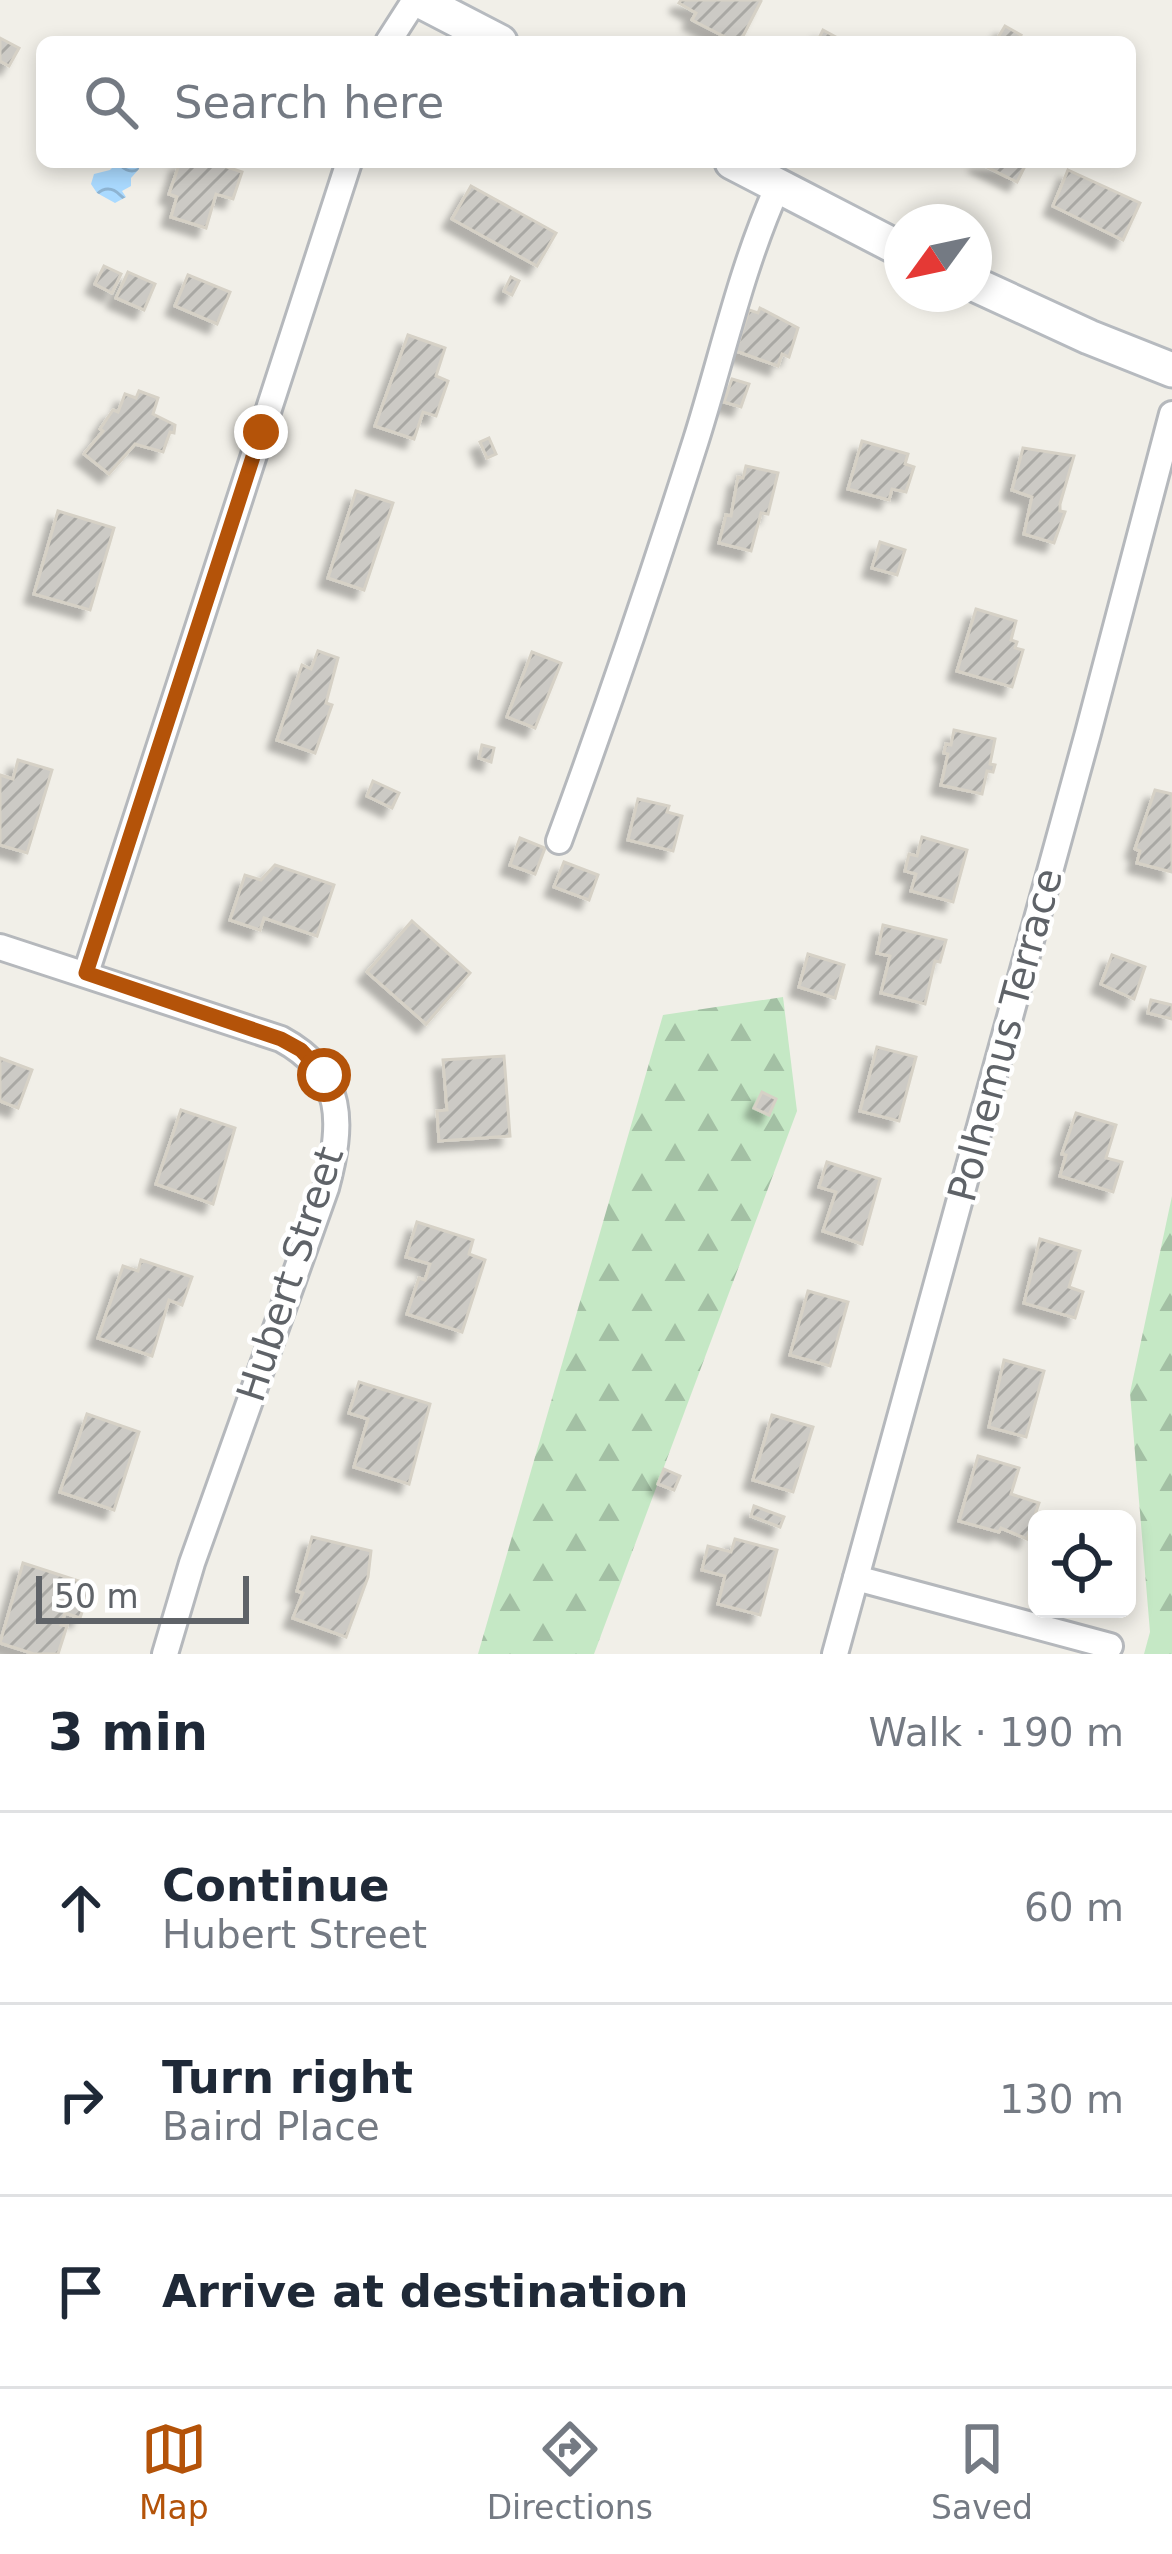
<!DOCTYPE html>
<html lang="en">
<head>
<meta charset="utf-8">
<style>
	body { margin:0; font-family:"DejaVu Sans",sans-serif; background:#f2f2f3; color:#1f2937 }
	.controls { position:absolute; right:36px; bottom:36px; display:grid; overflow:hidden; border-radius:18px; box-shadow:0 6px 18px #0003 }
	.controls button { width:108px; height:108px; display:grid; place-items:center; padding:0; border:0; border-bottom:3px solid #e0e1e3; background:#fff; color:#1f2937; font:60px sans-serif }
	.compass { position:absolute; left:884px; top:204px; width:108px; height:108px; border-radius:50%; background:#fff; box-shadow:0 6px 18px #0003; rotate:237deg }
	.scale { position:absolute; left:36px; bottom:30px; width:213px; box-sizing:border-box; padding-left:12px; border:6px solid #5f6368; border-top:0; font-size:33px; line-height:42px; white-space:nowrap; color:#5f6368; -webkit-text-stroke:9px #fff; paint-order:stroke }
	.stop { position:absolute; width:36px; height:36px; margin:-27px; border:9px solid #b45309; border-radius:50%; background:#fff }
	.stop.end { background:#b45309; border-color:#fff; box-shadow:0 3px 12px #0008 }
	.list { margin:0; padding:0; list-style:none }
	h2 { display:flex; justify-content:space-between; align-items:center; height:156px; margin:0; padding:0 48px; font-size:51px }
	h2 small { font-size:39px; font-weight:400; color:#747a83 }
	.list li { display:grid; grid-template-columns:78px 1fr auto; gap:36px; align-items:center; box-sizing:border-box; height:192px; padding:0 48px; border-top:3px solid #e0e1e3 }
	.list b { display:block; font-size:45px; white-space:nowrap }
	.list p { margin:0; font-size:39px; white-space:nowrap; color:#747a83 }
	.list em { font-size:39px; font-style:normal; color:#747a83 }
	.icon { flex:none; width:66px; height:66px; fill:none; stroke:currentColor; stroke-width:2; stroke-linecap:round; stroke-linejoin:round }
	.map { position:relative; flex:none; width:1172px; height:1654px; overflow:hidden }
	.search { position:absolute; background:#fff; box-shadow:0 6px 18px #0003; left:36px; right:36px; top:36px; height:132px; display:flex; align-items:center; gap:30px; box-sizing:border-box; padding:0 42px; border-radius:18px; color:#747a83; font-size:45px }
	.sheet { height:732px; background:#fff }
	nav { display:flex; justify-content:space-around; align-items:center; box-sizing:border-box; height:168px; border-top:3px solid #e0e1e3; background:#fff; font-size:33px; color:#747a83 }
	nav a { display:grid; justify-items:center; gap:6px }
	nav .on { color:#b45309 }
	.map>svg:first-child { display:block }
</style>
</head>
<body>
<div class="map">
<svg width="1172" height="1654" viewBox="0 0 1172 1654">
	<defs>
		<pattern id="forest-firs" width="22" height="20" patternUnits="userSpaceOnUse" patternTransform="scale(3)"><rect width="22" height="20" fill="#c5e8c5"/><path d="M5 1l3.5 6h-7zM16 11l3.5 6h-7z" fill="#a3c0a4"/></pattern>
		<pattern id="water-waves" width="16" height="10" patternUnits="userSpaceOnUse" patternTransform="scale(3)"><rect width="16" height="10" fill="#aadaff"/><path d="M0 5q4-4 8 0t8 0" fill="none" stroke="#8eb4d2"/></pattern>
		<pattern id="building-hatch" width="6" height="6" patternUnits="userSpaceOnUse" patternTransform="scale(3)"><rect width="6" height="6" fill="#cccac5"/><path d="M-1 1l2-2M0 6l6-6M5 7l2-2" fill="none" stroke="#a9a8a4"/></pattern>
		<filter id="shadow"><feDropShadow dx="-9" dy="9" stdDeviation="3" flood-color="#0004"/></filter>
	</defs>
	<rect width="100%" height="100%" fill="#f1efe8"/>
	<g fill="url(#forest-firs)">
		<polygon points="783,997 797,1111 594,1654 478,1654 663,1015"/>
		<polygon points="1172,1196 1172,1654 1144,1654 1150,1632 1130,1393"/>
	</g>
	<polygon fill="url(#water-waves)" points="118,162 138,162 139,169 131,178 131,186 122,191 126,197 115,203 97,193 91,184 94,174 110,170"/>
	<g fill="url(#building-hatch)" stroke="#d6d1c6" stroke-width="3" filter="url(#shadow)">
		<polygon points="681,0 760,0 761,1 740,42 735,42 692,20 696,13 679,3"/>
		<polygon points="1005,26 1021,35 1017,42 997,39"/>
		<polygon points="823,30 845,42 817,42"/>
		<polygon points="0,38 19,48 9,66 0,61"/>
		<polygon points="180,162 212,162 242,172 233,199 216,194 206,228 171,217 177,197 169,194"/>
		<polygon points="977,162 1027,162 1017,182"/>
		<polygon points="1068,170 1140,203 1123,240 1053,206"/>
		<polygon points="471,186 556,233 537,266 452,219"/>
		<polygon points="104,266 121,274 112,293 95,284"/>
		<polygon points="128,272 155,284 144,310 116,298"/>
		<polygon points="188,275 230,292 217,324 175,306"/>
		<polygon points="511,277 519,281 512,295 504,291"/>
		<polygon points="760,308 798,328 789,357 782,354 778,366 736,351 749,310 758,313"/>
		<polygon points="408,335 445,348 436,376 448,381 436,416 423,412 414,439 375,426"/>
		<polygon points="732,379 749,384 741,407 724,402"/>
		<polygon points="139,391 158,398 153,414 175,425 174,433 170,432 163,452 135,444 109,474 84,454 103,431 100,429 113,410 118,412 125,394 136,398"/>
		<polygon points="489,438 496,454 487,458 480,442"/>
		<polygon points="862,441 908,454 905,464 914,467 906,492 892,489 889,500 848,489"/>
		<polygon points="1023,448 1074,456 1060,504 1060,511 1065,512 1054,543 1024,534 1032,497 1012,490"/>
		<polygon points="746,466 778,473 768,514 761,513 751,551 719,543 726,515 731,516 738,477 743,478"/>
		<polygon points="356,491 393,503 364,590 328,578"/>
		<polygon points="58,511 114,528 90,610 34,594"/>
		<polygon points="880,542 905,550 897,575 872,568"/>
		<polygon points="976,609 1016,621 1011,640 1017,642 1015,648 1023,650 1012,687 957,671"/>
		<polygon points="318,651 338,658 326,703 332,705 315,753 277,740 302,665 311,669"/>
		<polygon points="532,652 561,663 535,728 507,717"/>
		<polygon points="954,730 995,739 990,764 995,765 993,772 987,771 982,794 941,785 948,754 944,753 946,744 951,745"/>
		<polygon points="482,745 494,748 491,762 479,758"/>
		<polygon points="18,760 52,770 27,853 0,845 0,775 13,779"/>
		<polygon points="373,781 399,793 392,808 367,796"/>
		<polygon points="1155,790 1172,794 1172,872 1137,863 1140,851 1135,849"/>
		<polygon points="638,799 669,806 667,812 682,816 673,851 628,840"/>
		<polygon points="922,837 967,850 953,902 911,891 916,874 905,871 909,854 917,856"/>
		<polygon points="520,838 545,848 535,874 510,865"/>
		<polygon points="564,862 598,875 589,900 554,887"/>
		<polygon points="275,865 334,885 317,936 264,918 260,930 230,920 245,875 261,880"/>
		<polygon points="412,921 470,973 426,1024 367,972"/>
		<polygon points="883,925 946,940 940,962 935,961 925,1004 881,993 890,956 877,953"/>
		<polygon points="808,954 844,965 835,998 799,987"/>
		<polygon points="1112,955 1145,967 1134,999 1101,984"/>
		<polygon points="1151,1000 1172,1005 1172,1019 1148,1013"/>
		<polygon points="877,1047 916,1057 899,1121 860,1111"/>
		<polygon points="504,1056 510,1136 439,1141 437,1111 447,1110 443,1060"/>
		<polygon points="0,1058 32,1070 18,1108 0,1101"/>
		<polygon points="762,1092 776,1099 769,1115 754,1108"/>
		<polygon points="181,1110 235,1128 213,1204 156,1184"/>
		<polygon points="1076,1113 1116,1125 1106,1158 1122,1162 1113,1192 1060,1176 1066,1155 1062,1154"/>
		<polygon points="827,1162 880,1179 862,1244 823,1231 836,1192 819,1187"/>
		<polygon points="417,1222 473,1240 469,1254 485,1260 462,1332 407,1314 419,1278 425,1280 430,1264 406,1257"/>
		<polygon points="1040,1239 1080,1251 1069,1287 1083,1292 1075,1318 1024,1303"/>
		<polygon points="141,1260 192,1277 182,1305 169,1300 152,1356 98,1338 123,1266 138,1271"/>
		<polygon points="808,1291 848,1302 830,1366 790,1355"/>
		<polygon points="1004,1360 1044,1371 1026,1437 989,1427"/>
		<polygon points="359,1382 430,1404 409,1484 354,1467 368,1419 349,1413"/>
		<polygon points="87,1414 139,1432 114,1510 60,1492"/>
		<polygon points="772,1415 813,1427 793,1492 753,1480"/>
		<polygon points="978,1456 1019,1468 1011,1494 1039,1503 1027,1539 1001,1528 999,1532 959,1521"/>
		<polygon points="664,1469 680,1476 674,1490 658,1484"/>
		<polygon points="754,1506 784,1517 780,1527 751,1516"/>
		<polygon points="312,1537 371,1551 368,1577 346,1637 293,1618 303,1593 297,1591"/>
		<polygon points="735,1539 777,1550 760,1615 718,1604 725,1576 702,1570 708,1546 731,1552"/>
		<polygon points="23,1563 91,1585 80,1618 65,1613 61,1625 67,1626 58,1654 34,1654 0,1643"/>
	</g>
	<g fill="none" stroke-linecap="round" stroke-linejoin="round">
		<g stroke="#b5b8bc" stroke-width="30">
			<g id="street">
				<polyline points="388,42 415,0"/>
				<path d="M 559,841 C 608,708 653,575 696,440 C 723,354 741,268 778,186"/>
				<path d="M 0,947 L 281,1039 C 346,1074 343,1125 326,1188 L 192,1563 L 165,1654"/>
				<polyline points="86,973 349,162"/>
				<polyline points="856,1578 1110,1646"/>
				<polyline points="835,1654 1088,733 1172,414"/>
			</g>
		</g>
		<g stroke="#b6babf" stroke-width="39">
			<g id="secondary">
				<polyline points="419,0 500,42"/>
				<polyline points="732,162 902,250"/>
				<polyline points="974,284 1089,337 1172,370"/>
			</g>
		</g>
		<use href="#street" stroke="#fff" stroke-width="24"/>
		<use href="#secondary" stroke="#fff" stroke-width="33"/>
	</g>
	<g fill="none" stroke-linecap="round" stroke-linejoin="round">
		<polyline stroke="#b45309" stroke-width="15" points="261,432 86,973 281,1039 301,1050 324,1075"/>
	</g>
	<g text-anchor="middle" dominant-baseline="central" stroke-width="9" stroke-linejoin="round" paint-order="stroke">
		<g font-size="39" fill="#5f6368" stroke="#fff">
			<text transform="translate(1005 1035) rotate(-75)">Polhemus Terrace</text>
			<text transform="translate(290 1274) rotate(-72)">Hubert Street</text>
		</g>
	</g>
</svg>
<div class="controls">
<button><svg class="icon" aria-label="locate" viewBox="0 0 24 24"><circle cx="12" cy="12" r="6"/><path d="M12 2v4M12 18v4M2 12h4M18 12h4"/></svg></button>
</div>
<svg class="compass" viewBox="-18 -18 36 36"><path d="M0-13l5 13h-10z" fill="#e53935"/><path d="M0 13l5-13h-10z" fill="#747a83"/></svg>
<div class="scale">50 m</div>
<div class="stop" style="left:324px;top:1075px"></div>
<div class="stop end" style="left:261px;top:432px"></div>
<div class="search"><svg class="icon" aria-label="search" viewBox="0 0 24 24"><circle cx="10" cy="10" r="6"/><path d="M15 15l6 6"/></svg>Search here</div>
</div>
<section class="sheet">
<h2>3 min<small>Walk · 190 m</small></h2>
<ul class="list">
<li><svg class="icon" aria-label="ahead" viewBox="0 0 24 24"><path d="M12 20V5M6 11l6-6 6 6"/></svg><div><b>Continue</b><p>Hubert Street</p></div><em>60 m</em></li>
<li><svg class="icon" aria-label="right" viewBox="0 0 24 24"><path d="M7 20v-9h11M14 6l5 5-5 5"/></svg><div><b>Turn right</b><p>Baird Place</p></div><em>130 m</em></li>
<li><svg class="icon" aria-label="arrive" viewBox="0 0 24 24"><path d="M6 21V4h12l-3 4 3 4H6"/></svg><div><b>Arrive at destination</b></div></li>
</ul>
</section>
<nav>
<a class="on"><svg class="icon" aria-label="map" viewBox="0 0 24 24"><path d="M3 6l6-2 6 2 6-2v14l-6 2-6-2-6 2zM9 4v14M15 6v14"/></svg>Map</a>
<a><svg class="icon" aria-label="directions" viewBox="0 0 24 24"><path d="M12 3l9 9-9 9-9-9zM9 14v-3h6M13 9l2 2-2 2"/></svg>Directions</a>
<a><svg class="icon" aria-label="saved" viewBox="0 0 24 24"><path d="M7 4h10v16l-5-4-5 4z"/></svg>Saved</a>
</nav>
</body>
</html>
